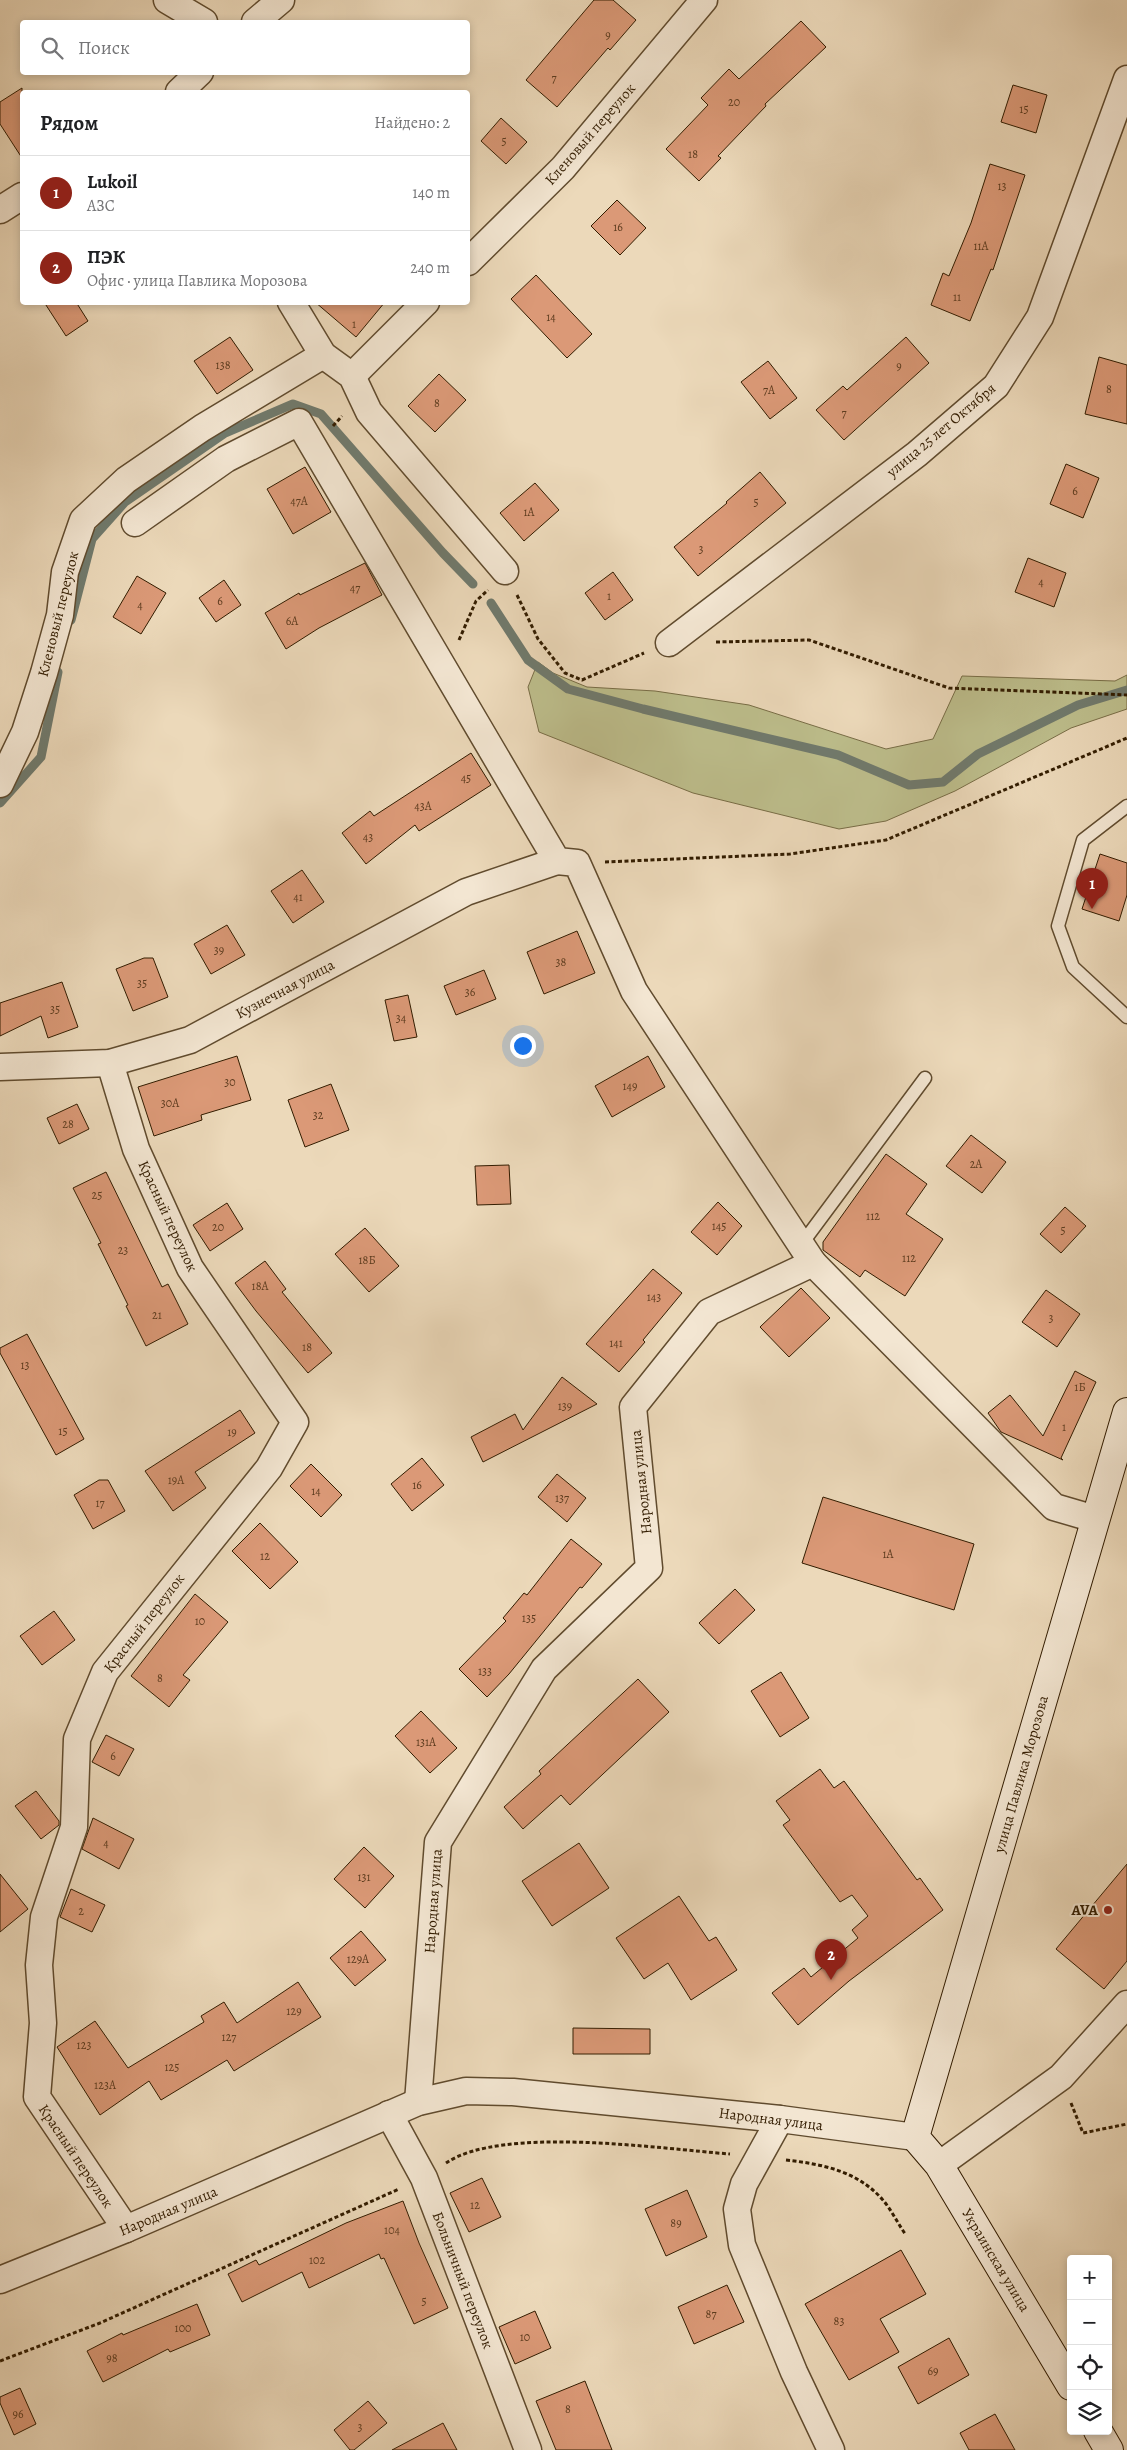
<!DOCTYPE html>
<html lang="ru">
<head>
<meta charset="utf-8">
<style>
	body { margin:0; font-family:Alegreya,serif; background:#f6f6f6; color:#202124 }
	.controls { position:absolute; right:15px; bottom:15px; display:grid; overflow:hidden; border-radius:5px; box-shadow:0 2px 8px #0003 }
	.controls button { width:45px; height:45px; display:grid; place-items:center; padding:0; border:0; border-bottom:1px solid #e0e0e0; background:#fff; color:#202124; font:25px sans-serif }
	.you { position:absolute; left:522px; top:1045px; width:18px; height:18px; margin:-12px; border:4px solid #fff; border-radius:50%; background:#1a73e8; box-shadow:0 0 0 8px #1a73e833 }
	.badge { display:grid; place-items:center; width:32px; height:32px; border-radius:50%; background:#8f2418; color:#fff; font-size:16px; font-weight:700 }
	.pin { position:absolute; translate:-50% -41px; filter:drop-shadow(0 1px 2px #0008) }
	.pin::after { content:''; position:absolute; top:26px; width:18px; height:15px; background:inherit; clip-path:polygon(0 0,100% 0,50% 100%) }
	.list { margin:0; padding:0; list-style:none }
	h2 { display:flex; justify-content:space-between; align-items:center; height:65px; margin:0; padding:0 20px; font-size:21px }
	h2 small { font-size:16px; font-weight:400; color:#757577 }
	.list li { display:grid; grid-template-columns:32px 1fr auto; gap:15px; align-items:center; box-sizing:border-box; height:75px; padding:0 20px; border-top:1px solid #e0e0e0 }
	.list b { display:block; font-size:19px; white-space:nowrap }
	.list p { margin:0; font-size:16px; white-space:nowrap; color:#757577 }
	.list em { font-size:16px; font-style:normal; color:#757577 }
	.icon { flex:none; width:28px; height:28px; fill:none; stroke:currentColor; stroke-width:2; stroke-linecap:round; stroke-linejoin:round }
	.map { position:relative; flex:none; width:1127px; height:2450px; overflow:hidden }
	.search { position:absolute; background:#fff; box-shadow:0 2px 8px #0003; left:20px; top:20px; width:450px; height:55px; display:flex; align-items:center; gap:12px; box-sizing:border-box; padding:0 18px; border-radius:5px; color:#757577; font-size:19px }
	.panel { position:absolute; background:#fff; box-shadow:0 2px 8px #0003; left:20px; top:90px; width:450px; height:215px; border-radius:5px }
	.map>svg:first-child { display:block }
</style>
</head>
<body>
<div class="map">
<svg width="1127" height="2450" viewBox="0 0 1127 2450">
	<rect width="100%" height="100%" fill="#ecd9ba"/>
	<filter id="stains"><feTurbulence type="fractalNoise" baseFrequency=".004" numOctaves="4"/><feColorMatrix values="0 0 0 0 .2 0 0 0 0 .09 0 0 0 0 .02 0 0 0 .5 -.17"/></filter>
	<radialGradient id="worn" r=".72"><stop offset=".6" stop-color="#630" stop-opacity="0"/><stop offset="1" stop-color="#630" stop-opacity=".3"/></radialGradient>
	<polygon fill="#bdbe8c" stroke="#786d46" points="538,662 553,673 587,687 655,691 749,705 886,749 933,739 962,676 1115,681 1127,675 1127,709 1071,728 955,791 886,821 839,829 693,793 539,732 528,687"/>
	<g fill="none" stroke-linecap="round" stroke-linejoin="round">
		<g stroke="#707a6d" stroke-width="9">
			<polyline points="491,603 528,660 568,689 643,709 838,755 909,785 943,782 978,754 1078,705 1127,690"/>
			<polyline points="71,620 92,539 125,502 225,433 293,404 321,414 443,553 473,584"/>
			<polyline points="0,803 41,757 58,672"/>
		</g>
	</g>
	<g fill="#db9977" stroke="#321c00">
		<polygon points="594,0 613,0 636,20 610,50 608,48 557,107 526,80"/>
		<polygon points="801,21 826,47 765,104 766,106 718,156 721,158 699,181 666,149 708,105 701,98 729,69 739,79"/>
		<polygon points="1013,85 1047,95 1036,133 1001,122"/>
		<polygon points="22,88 22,158 0,124 0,102"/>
		<polygon points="501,118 527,142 506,164 481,141"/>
		<polygon points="990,164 1025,175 993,270 991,269 970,321 931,305 943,273 949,276 971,223"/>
		<polygon points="617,200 646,228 620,255 591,226"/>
		<polygon points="536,275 592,334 567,358 511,299"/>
		<polygon points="44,302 76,302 88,321 66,336"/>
		<polygon points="315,302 385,302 356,337"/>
		<polygon points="230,337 253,370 217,394 194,361"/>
		<polygon points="906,337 929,363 844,440 816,410 843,386 847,390"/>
		<polygon points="1099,357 1127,365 1127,424 1085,414"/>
		<polygon points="768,361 797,398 770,419 741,382"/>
		<polygon points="439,374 466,400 435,432 408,406"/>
		<polygon points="1066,464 1099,478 1083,518 1050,504"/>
		<polygon points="305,467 331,512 293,534 267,489"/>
		<polygon points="760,472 786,503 698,576 674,547 727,503 726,502"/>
		<polygon points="535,483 559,510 524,541 500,513"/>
		<polygon points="1028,558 1066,573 1054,607 1015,592"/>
		<polygon points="365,563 382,595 319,628 286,649 265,613 299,593 300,595"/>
		<polygon points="613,572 633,600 605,620 585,593"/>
		<polygon points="137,576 166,593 141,634 113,617"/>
		<polygon points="224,580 241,605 216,622 199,598"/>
		<polygon points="471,753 491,785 419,831 415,825 366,864 342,833 370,811 374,816"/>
		<polygon points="1100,854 1127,863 1127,895 1119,921 1082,909"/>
		<polygon points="302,870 324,902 293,923 271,891"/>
		<polygon points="227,925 245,955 211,974 194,944"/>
		<polygon points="577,931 595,973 544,994 527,952"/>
		<polygon points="144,958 153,958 168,997 133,1011 116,969"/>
		<polygon points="484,970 496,999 456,1015 444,986"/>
		<polygon points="62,982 78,1027 48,1038 41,1016 0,1036 0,1003"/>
		<polygon points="408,995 417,1037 394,1041 385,1000"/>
		<polygon points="237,1056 251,1100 201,1115 202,1120 154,1136 138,1087"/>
		<polygon points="648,1056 665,1087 612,1117 595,1086"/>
		<polygon points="331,1084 349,1130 305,1147 288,1100"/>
		<polygon points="77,1104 89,1129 59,1144 47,1118"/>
		<polygon points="971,1135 1006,1162 982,1193 946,1166"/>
		<polygon points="886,1154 927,1184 906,1214 943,1239 905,1296 865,1270 860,1277 823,1250 823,1242"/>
		<polygon points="509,1165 511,1204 477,1205 475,1166"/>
		<polygon points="106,1172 162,1287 168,1284 188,1324 146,1346 126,1306 128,1305 98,1244 101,1243 73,1188"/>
		<polygon points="718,1202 742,1226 717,1255 691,1232"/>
		<polygon points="227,1203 243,1229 210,1251 193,1225"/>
		<polygon points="1065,1207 1086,1226 1061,1253 1040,1234"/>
		<polygon points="365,1228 399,1266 369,1292 335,1254"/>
		<polygon points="265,1261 286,1289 282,1292 332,1353 308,1373 256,1311 235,1283"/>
		<polygon points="653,1269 682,1293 643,1340 645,1342 619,1372 586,1344"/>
		<polygon points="801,1288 830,1318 789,1357 760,1327"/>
		<polygon points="1046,1290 1080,1314 1057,1347 1022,1322"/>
		<polygon points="27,1334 84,1439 56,1455 0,1353 0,1348"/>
		<polygon points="1075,1371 1096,1382 1061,1458 1063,1460 1001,1432 988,1413 1010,1395 1043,1436"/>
		<polygon points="562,1377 597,1404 483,1462 471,1437 515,1414 523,1430"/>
		<polygon points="240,1410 255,1433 195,1472 206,1488 173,1511 145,1471"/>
		<polygon points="422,1458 444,1485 412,1511 391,1484"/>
		<polygon points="311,1464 342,1495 321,1517 290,1486"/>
		<polygon points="557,1474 586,1498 567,1522 538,1497"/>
		<polygon points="99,1480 108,1480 125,1511 93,1529 74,1495"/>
		<polygon points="823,1497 974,1544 954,1610 802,1563"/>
		<polygon points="260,1523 298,1562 270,1589 232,1551"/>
		<polygon points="571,1539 602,1564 582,1588 580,1587 509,1674 487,1697 459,1669 506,1621 503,1618 524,1593 527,1595"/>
		<polygon points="735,1589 755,1610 719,1644 699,1623"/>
		<polygon points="195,1594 228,1622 183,1675 190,1680 169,1707 131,1676"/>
		<polygon points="54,1611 75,1640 42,1665 20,1636"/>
		<polygon points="781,1672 809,1718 780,1737 751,1691"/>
		<polygon points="638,1679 669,1712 570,1805 561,1795 523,1829 504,1807 541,1774 539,1771"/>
		<polygon points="421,1711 457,1748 430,1773 395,1736"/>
		<polygon points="106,1735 134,1749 119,1776 92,1762"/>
		<polygon points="820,1769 834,1788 844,1781 917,1880 920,1878 943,1910 849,1981 798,2025 772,1993 804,1968 811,1977 858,1938 852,1930 868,1916 852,1895 840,1902 783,1825 790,1820 776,1801"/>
		<polygon points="36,1791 59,1821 59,1825 41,1839 15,1806"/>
		<polygon points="93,1818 134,1839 119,1869 82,1849"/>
		<polygon points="579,1843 609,1888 552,1926 522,1881"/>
		<polygon points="364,1847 394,1876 365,1908 334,1879"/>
		<polygon points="1127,1864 1127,1961 1104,1989 1056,1949"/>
		<polygon points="0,1874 28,1909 0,1932"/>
		<polygon points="71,1889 105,1905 92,1932 60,1917"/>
		<polygon points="679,1896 709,1941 716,1937 737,1970 691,2000 668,1963 644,1979 616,1938"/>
		<polygon points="361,1931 386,1960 355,1986 330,1958"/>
		<polygon points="298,1982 321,2017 234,2071 227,2060 161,2100 149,2081 100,2115 57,2047 95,2021 128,2068 204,2022 201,2016 224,2002 237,2023"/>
		<polygon points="573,2028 650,2029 650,2054 573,2054"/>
		<polygon points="482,2178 501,2217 469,2232 450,2193"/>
		<polygon points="687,2190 707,2237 666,2256 645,2209"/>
		<polygon points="403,2201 419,2243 448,2308 414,2324 384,2258 381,2259 379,2254 309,2288 302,2272 242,2302 228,2274 256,2260 259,2265 346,2223"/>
		<polygon points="901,2250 926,2294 880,2319 899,2352 849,2380 805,2304"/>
		<polygon points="727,2285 744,2322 694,2344 678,2307"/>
		<polygon points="197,2304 210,2335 170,2352 168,2349 103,2382 87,2351 122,2333 123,2335"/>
		<polygon points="535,2311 551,2348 515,2364 499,2327"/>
		<polygon points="949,2338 969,2375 918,2404 898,2367"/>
		<polygon points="585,2381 612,2450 556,2450 536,2401"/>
		<polygon points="20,2388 36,2424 14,2435 0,2403 0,2397"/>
		<polygon points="368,2401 387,2423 354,2450 350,2450 334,2430"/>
		<polygon points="995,2414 1015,2450 969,2450 960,2433"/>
		<polygon points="443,2423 457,2450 392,2450"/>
	</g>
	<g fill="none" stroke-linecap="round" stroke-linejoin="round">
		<g stroke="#604b2e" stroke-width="15">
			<g id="lane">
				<polyline points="1127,806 1083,840 1058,926 1073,967 1127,1017"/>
				<polyline points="801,1245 925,1078"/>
			</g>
		</g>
		<g stroke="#604b2e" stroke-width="29">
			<g id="street">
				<polyline points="167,0 204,22"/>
				<polyline points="255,22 281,0"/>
				<polyline points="179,92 200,72"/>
				<polyline points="0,210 22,196"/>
				<polyline points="468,262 563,168 704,0"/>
				<polyline points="291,302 323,355 352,376 369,412 505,571"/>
				<polyline points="352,376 426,302"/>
				<polyline points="135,523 226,459 299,422 557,861 577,863 634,991 813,1263"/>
				<polyline points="669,643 917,454 996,386 1040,317 1127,79"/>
				<polyline points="0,784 25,732 44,673 60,615 65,572 83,520 126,480 202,428 323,355"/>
				<polyline points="110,1063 136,1149 190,1268 295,1422 269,1468 105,1672 77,1739 74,1827 44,1917 39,1965 43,2023 37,2097 126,2229"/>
				<polyline points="0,1067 110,1063 190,1040 466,892 557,861"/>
				<polyline points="418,2102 438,1842 544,1669 649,1568 633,1407 709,1312 813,1263 1054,1507 1095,1519"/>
				<polyline points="389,2114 424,2178 528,2450"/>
				<polyline points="780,2119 744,2184 737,2209 742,2245 794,2372 831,2450"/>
				<polyline points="939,2165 1061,2077 1127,2004"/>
				<polyline points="0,2280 126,2229 418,2102 466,2091 513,2092 780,2119 915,2137"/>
			</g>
		</g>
		<g stroke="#321c00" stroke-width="30">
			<g id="secondary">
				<polyline points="1071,2386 939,2165 915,2137 1127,1412"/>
				<polyline points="1098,2431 1109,2450"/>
			</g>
		</g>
		<g stroke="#321c00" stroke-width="3" stroke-dasharray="4 2.5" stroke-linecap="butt">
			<polyline points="333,426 342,416"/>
			<polyline points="517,595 538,639 565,673 582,680 644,653"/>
			<polyline points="459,640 476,601 488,590"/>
			<polyline points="716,642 809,640 949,688 1127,695"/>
			<polyline points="605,862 790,854 886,840 1127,738"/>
			<polyline points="1071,2103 1083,2133 1127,2124"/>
			<path d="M 786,2160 C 822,2164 857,2171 882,2199 C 891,2209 898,2224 906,2235"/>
			<path d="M 446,2163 C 502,2125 662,2149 730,2154"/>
			<polyline points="0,2361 100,2323 399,2189"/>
		</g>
		<use href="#lane" stroke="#f3e6d2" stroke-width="12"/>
		<use href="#street" stroke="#f3e6d2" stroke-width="26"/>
		<use href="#secondary" stroke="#f3e6d2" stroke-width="28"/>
	</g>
	<circle fill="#8f2418" stroke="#f3e6d2" stroke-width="2" cx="1108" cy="1910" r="5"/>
	<g text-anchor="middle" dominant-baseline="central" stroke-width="4" stroke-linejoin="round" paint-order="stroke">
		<g font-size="12" fill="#5c3b1e">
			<text x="608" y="35">9</text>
			<text x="554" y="78">7</text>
			<text x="734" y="102">20</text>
			<text x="1024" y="109">15</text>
			<text x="504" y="141">5</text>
			<text x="693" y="154">18</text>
			<text x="1002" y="186">13</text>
			<text x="618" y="227">16</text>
			<text x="981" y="246">11А</text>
			<text x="957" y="297">11</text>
			<text x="551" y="317">14</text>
			<text x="354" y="324">1</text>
			<text x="223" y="365">138</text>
			<text x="899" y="366">9</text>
			<text x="1109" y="389">8</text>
			<text x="769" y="390">7А</text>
			<text x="437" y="403">8</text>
			<text x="844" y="413">7</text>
			<text x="1075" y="491">6</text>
			<text x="299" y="501">47А</text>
			<text x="756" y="502">5</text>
			<text x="529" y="512">1А</text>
			<text x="701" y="549">3</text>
			<text x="1041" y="582">4</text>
			<text x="355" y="588">47</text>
			<text x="609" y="596">1</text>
			<text x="220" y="601">6</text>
			<text x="140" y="605">4</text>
			<text x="292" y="621">6А</text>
			<text x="466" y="778">45</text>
			<text x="423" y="806">43А</text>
			<text x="368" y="837">43</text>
			<text x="298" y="897">41</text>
			<text x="219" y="950">39</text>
			<text x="561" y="962">38</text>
			<text x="142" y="983">35</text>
			<text x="470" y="992">36</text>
			<text x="55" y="1009">35</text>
			<text x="401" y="1018">34</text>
			<text x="230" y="1082">30</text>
			<text x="630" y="1086">149</text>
			<text x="170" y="1103">30А</text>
			<text x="318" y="1115">32</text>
			<text x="68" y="1124">28</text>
			<text x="976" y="1164">2А</text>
			<text x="97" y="1195">25</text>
			<text x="873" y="1216">112</text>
			<text x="719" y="1226">145</text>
			<text x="218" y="1227">20</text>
			<text x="1063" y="1230">5</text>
			<text x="123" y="1250">23</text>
			<text x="909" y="1258">112</text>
			<text x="367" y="1260">18Б</text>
			<text x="260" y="1286">18А</text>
			<text x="654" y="1297">143</text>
			<text x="157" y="1315">21</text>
			<text x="1051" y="1318">3</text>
			<text x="616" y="1343">141</text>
			<text x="307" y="1347">18</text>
			<text x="25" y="1365">13</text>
			<text x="1080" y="1387">1Б</text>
			<text x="565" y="1406">139</text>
			<text x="1064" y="1427">1</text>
			<text x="63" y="1431">15</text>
			<text x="232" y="1432">19</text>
			<text x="176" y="1480">19А</text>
			<text x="417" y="1485">16</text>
			<text x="316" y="1491">14</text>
			<text x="562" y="1498">137</text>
			<text x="100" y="1503">17</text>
			<text x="888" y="1554">1А</text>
			<text x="265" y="1556">12</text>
			<text x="529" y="1618">135</text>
			<text x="200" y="1621">10</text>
			<text x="485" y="1671">133</text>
			<text x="160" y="1678">8</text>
			<text x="426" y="1742">131А</text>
			<text x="113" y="1756">6</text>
			<text x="106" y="1843">4</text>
			<text x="364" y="1877">131</text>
			<text x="81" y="1911">2</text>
			<text x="358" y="1959">129А</text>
			<text x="294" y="2011">129</text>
			<text x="229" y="2037">127</text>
			<text x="84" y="2045">123</text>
			<text x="172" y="2067">125</text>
			<text x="105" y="2085">123А</text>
			<text x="475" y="2205">12</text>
			<text x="676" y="2223">89</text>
			<text x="392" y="2230">104</text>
			<text x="317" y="2260">102</text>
			<text x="424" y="2301">5</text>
			<text x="711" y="2314">87</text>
			<text x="839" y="2321">83</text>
			<text x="183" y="2328">100</text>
			<text x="525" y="2337">10</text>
			<text x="112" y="2358">98</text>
			<text x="933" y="2371">69</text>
			<text x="568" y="2409">8</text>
			<text x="18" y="2414">96</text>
			<text x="360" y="2427">3</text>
		</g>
		<g font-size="15" fill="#321c00" stroke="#f3e6d2">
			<text transform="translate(590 134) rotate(-49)">Кленовый переулок</text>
			<text transform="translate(941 430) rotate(-40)">улица 25 лет Октября</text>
			<text transform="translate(58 614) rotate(-76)">Кленовый переулок</text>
			<text transform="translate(285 989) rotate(-28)">Кузнечная улица</text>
			<text transform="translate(168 1216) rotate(65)">Красный переулок</text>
			<text transform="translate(641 1482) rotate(-96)">Народная улица</text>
			<text transform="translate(144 1623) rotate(-52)">Красный переулок</text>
			<text transform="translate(1021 1774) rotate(-74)">улица Павлика Морозова</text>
			<text transform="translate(433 1901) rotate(-86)">Народная улица</text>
			<text transform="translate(771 2119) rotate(7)">Народная улица</text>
			<text transform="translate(76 2156) rotate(56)">Красный переулок</text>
			<text transform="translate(168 2211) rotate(-23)">Народная улица</text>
			<text transform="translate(996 2260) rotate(59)">Украинская улица</text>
			<text transform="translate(463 2280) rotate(69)">Больничный переулок</text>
		</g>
		<g font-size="15" font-weight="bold" fill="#321c00" stroke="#f3e6d2" text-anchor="end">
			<text x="1098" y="1910">AVA</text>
		</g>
	</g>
	<rect width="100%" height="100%" filter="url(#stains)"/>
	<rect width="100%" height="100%" fill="url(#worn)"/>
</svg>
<div class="controls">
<button>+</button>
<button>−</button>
<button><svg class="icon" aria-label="locate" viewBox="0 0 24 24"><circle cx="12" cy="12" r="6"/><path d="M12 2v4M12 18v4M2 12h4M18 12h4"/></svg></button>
<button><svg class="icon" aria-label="layers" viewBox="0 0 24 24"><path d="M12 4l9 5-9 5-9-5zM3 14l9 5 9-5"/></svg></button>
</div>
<div class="you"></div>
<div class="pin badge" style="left:1092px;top:909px">1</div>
<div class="pin badge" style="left:831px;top:1980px">2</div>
<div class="search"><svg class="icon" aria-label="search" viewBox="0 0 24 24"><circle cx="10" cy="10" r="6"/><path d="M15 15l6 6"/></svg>Поиск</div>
<section class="panel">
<h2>Рядом<small>Найдено: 2</small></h2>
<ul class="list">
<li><span class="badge">1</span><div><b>Lukoil</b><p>АЗС</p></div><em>140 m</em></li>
<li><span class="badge">2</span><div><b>ПЭК</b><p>Офис · улица Павлика Морозова</p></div><em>240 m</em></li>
</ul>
</section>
</div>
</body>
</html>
